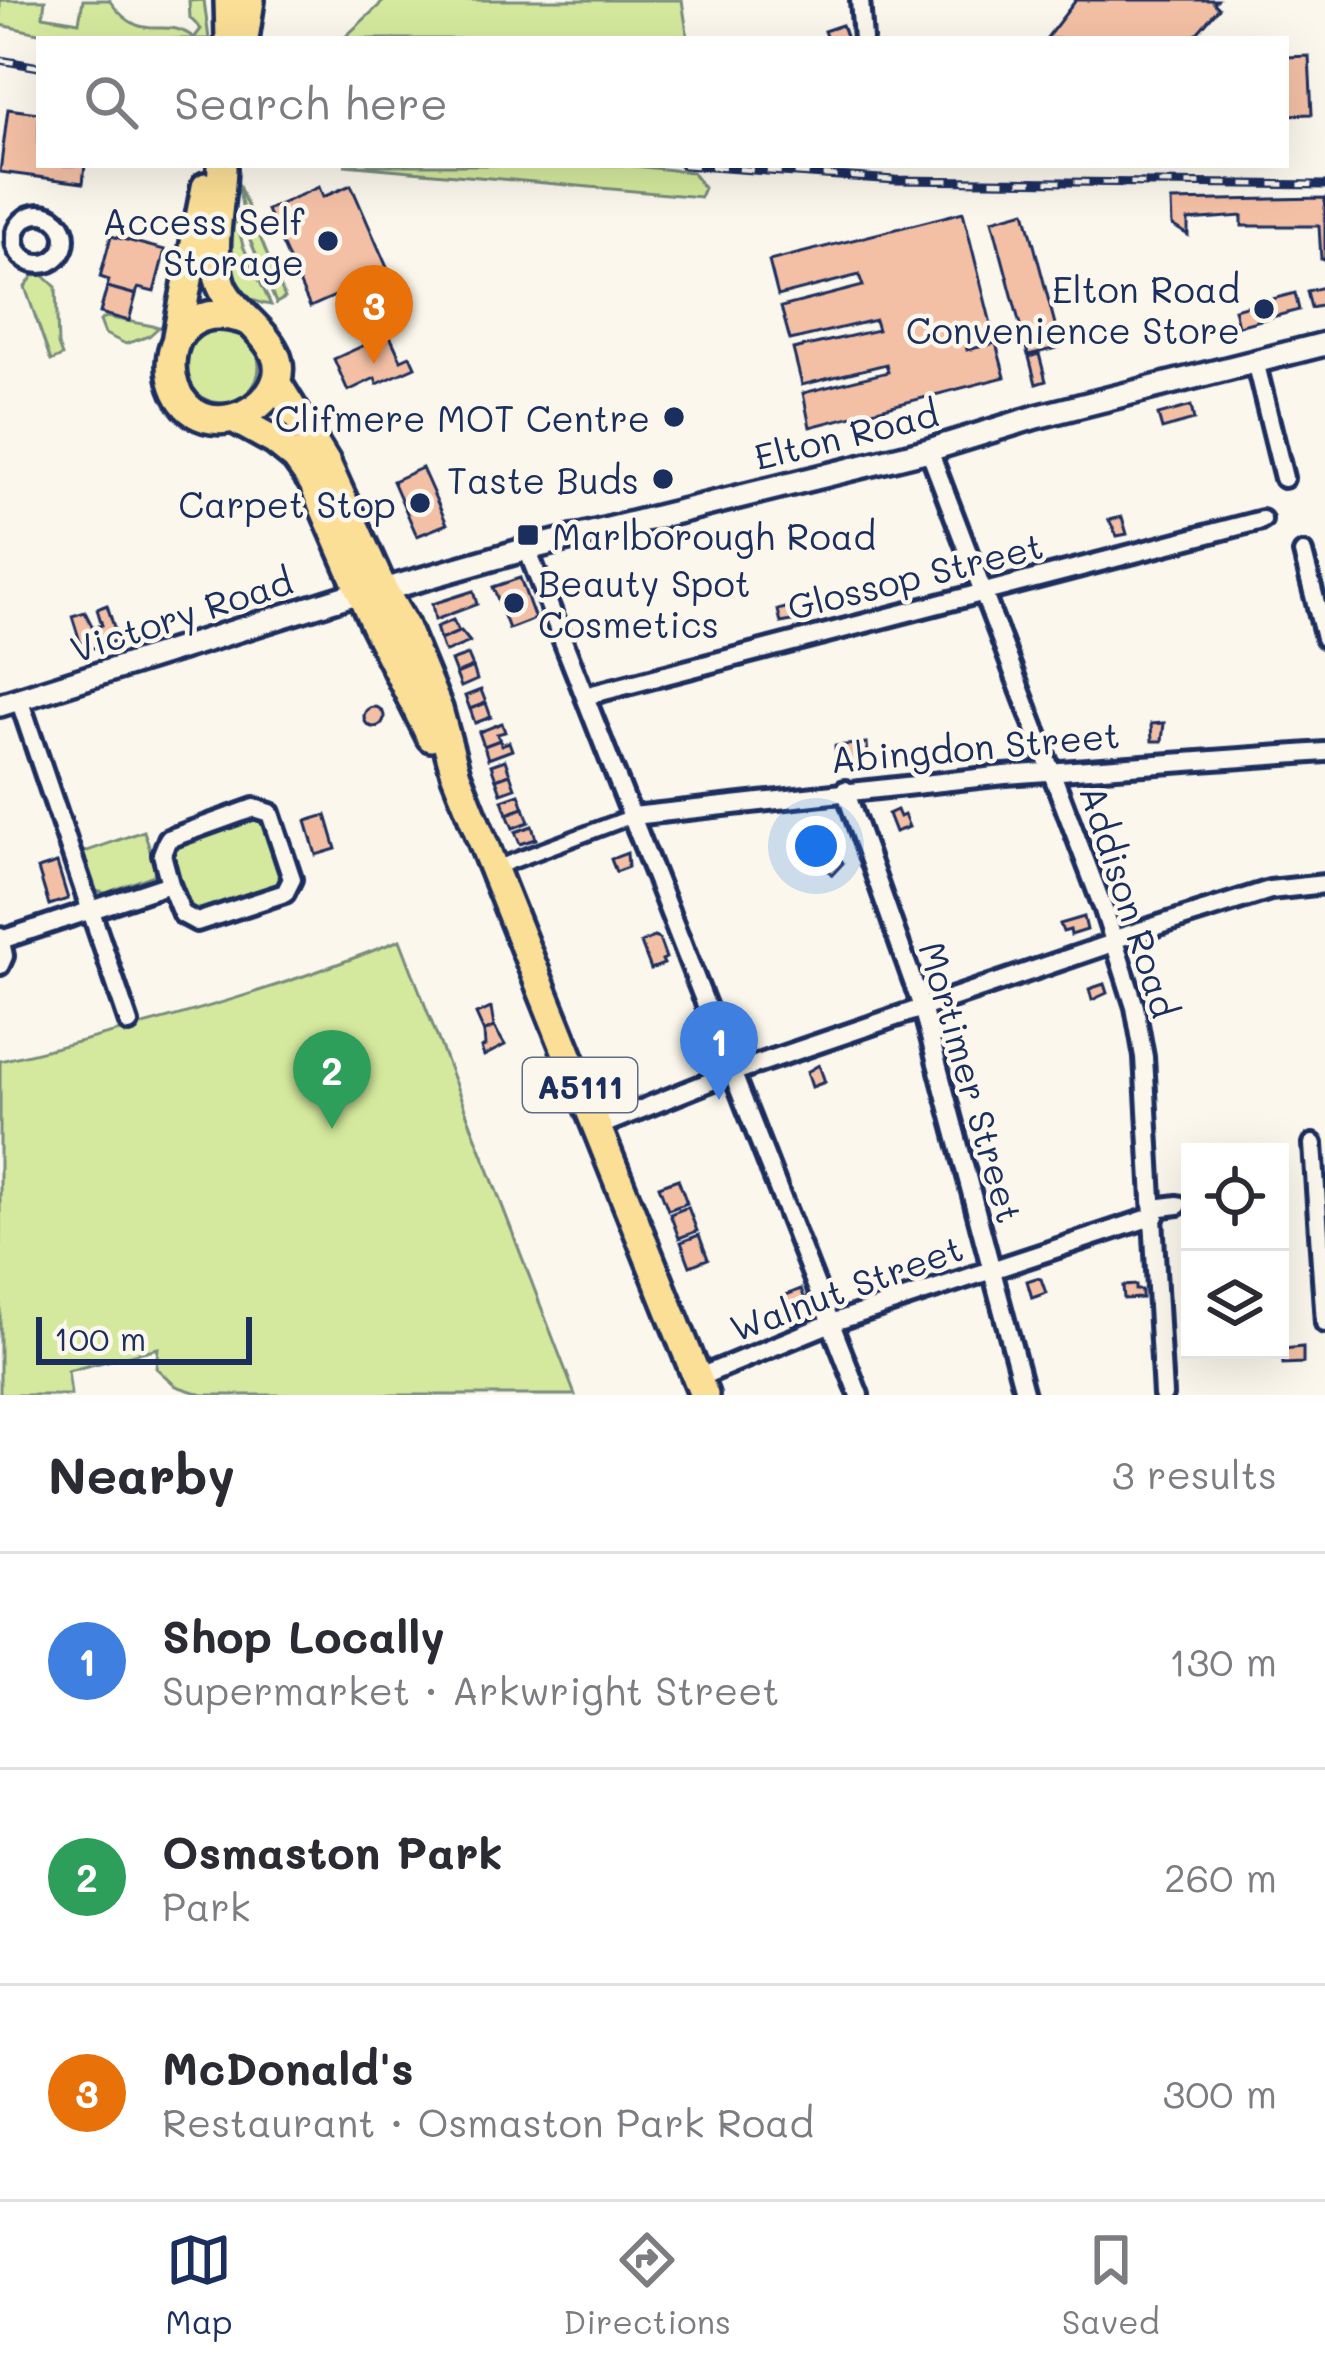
<!DOCTYPE html>
<html lang="en">
<head>
<meta charset="utf-8">
<style>
	body { margin:0; font-family:Mali,sans-serif; background:#f7f7f7; color:#2b2b33 }
	.controls { position:absolute; right:36px; bottom:36px; display:grid; overflow:hidden; border-radius:0px; box-shadow:0 12px 48px #0002 }
	.controls button { width:108px; height:108px; display:grid; place-items:center; padding:0; border:0; border-bottom:3px solid #e1e1e2; background:#fff; color:#2b2b33; font:60px sans-serif }
	.scale { position:absolute; left:36px; bottom:30px; width:216px; box-sizing:border-box; padding-left:12px; border:6px solid #1b2f5e; border-top:0; font-size:33px; line-height:42px; white-space:nowrap; color:#1b2f5e; -webkit-text-stroke:9px #fbf7ec; paint-order:stroke }
	.you { position:absolute; left:816px; top:846px; width:42px; height:42px; margin:-30px; border:9px solid #fff; border-radius:50%; background:#1a73e8; box-shadow:0 0 0 18px #1a73e833 }
	.badge { display:grid; place-items:center; width:78px; height:78px; border-radius:50%; background:#1b2f5e; color:#fff; font-size:39px; font-weight:700 }
	.pin { position:absolute; translate:-50% -99px; filter:drop-shadow(0 3px 6px #0008) }
	.pin::after { content:''; position:absolute; top:63px; width:42px; height:36px; background:inherit; clip-path:polygon(0 0,100% 0,50% 100%) }
	.list { margin:0; padding:0; list-style:none }
	h2 { display:flex; justify-content:space-between; align-items:center; height:156px; margin:0; padding:0 48px; font-size:51px }
	h2 small { font-size:39px; font-weight:400; color:#7c7c81 }
	.list li { display:grid; grid-template-columns:78px 1fr auto; gap:36px; align-items:center; box-sizing:border-box; height:216px; padding:0 48px; border-top:3px solid #e1e1e2 }
	.list b { display:block; font-size:45px; white-space:nowrap }
	.list p { margin:0; font-size:39px; white-space:nowrap; color:#7c7c81 }
	.list em { font-size:39px; font-style:normal; color:#7c7c81 }
	.icon { flex:none; width:66px; height:66px; fill:none; stroke:currentColor; stroke-width:2; stroke-linecap:round; stroke-linejoin:round }
	.map { position:relative; flex:none; width:1325px; height:1395px; overflow:hidden }
	.search { position:absolute; background:#fff; box-shadow:0 12px 48px #0002; left:36px; right:36px; top:36px; height:132px; display:flex; align-items:center; gap:30px; box-sizing:border-box; padding:0 42px; border-radius:0px; color:#7c7c81; font-size:45px }
	.sheet { height:804px; background:#fff }
	nav { display:flex; justify-content:space-around; align-items:center; box-sizing:border-box; height:168px; border-top:3px solid #e1e1e2; background:#fff; font-size:33px; color:#7c7c81 }
	nav a { display:grid; justify-items:center; gap:6px }
	nav .on { color:#1b2f5e }
	.map>svg:first-child { display:block }
</style>
</head>
<body>
<div class="map">
<svg width="1325" height="1395" viewBox="0 0 1325 1395">
	<rect width="100%" height="100%" fill="#fbf7ec"/>
	<filter id="ink" filterUnits="userSpaceOnUse"><feTurbulence type="fractalNoise" baseFrequency=".00833" numOctaves="2"/><feDisplacementMap in="SourceGraphic" scale="24" xChannelSelector="R" yChannelSelector="G"/><feConvolveMatrix kernelMatrix="1 2 1 2 8 2 1 2 1" color-interpolation-filters="sRGB"/></filter>
	<g filter="url(#ink)">
		<g fill="#d4e99d" stroke="#788c7e" stroke-width="3">
			<path d="M 0,0 L 45,0 L 43,16 L 79,22 L 83,0 L 109,0 C 144,49 164,13 194,38 L 201,29 L 190,18 L 189,1 L 204,0 L 209,39 L 67,39 L 0,25 Z"/>
			<polygon points="385,0 682,0 688,39 343,39"/>
			<polygon points="344,165 624,165 692,172 704,188 700,197"/>
			<polygon points="237,181 285,298 276,303 248,235"/>
			<path d="M 229,189 L 243,246 L 271,305 C 214,299 228,230 229,189 Z"/>
			<polygon points="43,275 56,287 58,345 62,356 51,361 25,287 33,276"/>
			<polygon points="106,317 153,326 159,327 149,336 126,344 105,334 100,321"/>
			<circle cx="222" cy="366" r="37"/>
			<path d="M 251,818 L 268,826 L 282,872 L 278,885 L 193,912 C 179,897 170,865 173,845 Z"/>
			<polygon points="144,831 155,866 154,875 106,893 95,891 81,853"/>
			<path d="M 400,940 L 575,1395 L 203,1395 L 176,1386 L 156,1368 L 158,1348 L 68,1371 L 71,1395 L 0,1395 L 0,1061 C 139,1028 267,994 400,940 Z"/>
		</g>
		<g fill="#f4c0a5" stroke="#1b2f5e" stroke-width="3">
			<polygon points="1076,0 1217,0 1214,3 1219,8 1192,39 1046,39"/>
			<polygon points="842,25 847,39 827,39 824,31"/>
			<polygon points="1309,56 1312,114 1286,115 1286,57"/>
			<polygon points="8,109 39,113 39,165 85,165 83,183 0,172"/>
			<polygon points="351,185 389,272 310,307 267,210 319,187 323,197"/>
			<polygon points="1325,198 1325,259 1321,259 1319,226 1242,226 1242,216 1188,220 1188,235 1172,225 1171,201"/>
			<polygon points="1025,211 1061,347 1028,355 992,220"/>
			<polygon points="963,212 994,336 966,344 967,350 996,343 1005,377 810,427 803,393 888,372 886,364 802,385 793,349 878,330 875,320 790,340 781,307 863,286 859,275 778,296 769,261"/>
			<polygon points="111,236 165,250 154,292 138,288 136,295 107,287 109,280 100,277"/>
			<polygon points="107,287 136,295 129,321 100,313"/>
			<polygon points="1324,287 1325,305 1311,308 1307,291"/>
			<polygon points="1295,293 1299,310 1238,326 1234,309"/>
			<polygon points="389,334 401,360 410,356 415,367 377,384 375,378 348,391 334,359"/>
			<polygon points="1039,354 1046,381 1036,384 1029,357"/>
			<polygon points="1191,406 1194,420 1162,429 1158,415"/>
			<polygon points="422,468 447,524 417,536 393,481"/>
			<polygon points="1122,517 1127,534 1117,536 1109,520"/>
			<polygon points="520,578 535,619 509,629 493,587"/>
			<polygon points="473,591 477,604 435,620 432,604"/>
			<polygon points="107,605 118,640 83,651 72,616 85,612 93,628 102,625 97,609"/>
			<polygon points="789,607 792,621 781,623 778,610"/>
			<polygon points="453,620 459,632 440,640 436,627"/>
			<polygon points="461,631 470,642 446,652 443,649 440,640"/>
			<polygon points="468,655 473,667 456,674 451,661"/>
			<polygon points="473,667 477,680 461,687 456,674"/>
			<polygon points="481,690 486,703 470,709 465,696"/>
			<polygon points="486,703 491,717 475,723 470,709"/>
			<circle cx="374" cy="717" r="10"/>
			<polygon points="502,723 505,732 497,734 500,740 484,746 479,732"/>
			<polygon points="1164,723 1162,741 1152,741 1151,724"/>
			<polygon points="500,740 501,745 509,742 512,750 488,759 484,746"/>
			<polygon points="867,743 868,756 862,757 863,765 844,767 844,762 837,763 835,746"/>
			<polygon points="505,760 510,774 496,779 491,765"/>
			<polygon points="510,774 515,788 501,793 496,779"/>
			<polygon points="519,794 524,808 507,814 502,800"/>
			<polygon points="524,808 529,822 513,828 507,814"/>
			<polygon points="897,810 900,817 904,815 909,827 895,832 888,814"/>
			<polygon points="326,815 336,849 316,855 306,821"/>
			<polygon points="532,826 536,839 520,844 515,832"/>
			<polygon points="627,853 628,867 616,872 611,859"/>
			<polygon points="837,853 843,863 832,875 823,863"/>
			<polygon points="57,863 68,899 49,905 38,869"/>
			<polygon points="1084,917 1087,930 1071,935 1070,930 1063,932 1060,924"/>
			<polygon points="654,937 659,939 666,958 662,960 664,964 651,969 641,943"/>
			<polygon points="1104,984 1107,993 1092,1000 1089,989"/>
			<polygon points="491,1008 494,1027 484,1032 476,1014"/>
			<polygon points="494,1027 505,1045 484,1056 481,1048 485,1046 484,1032"/>
			<polygon points="819,1065 825,1082 812,1087 807,1072"/>
			<polygon points="678,1179 687,1203 668,1210 659,1186"/>
			<polygon points="688,1207 697,1231 679,1238 670,1214"/>
			<polygon points="699,1235 708,1259 690,1266 681,1242"/>
			<polygon points="1036,1278 1041,1279 1046,1293 1032,1298 1027,1281"/>
			<polygon points="1136,1285 1136,1290 1142,1290 1142,1298 1124,1299 1123,1286"/>
			<polygon points="801,1289 812,1317 792,1324 781,1297"/>
			<polygon points="1303,1347 1303,1363 1283,1364 1282,1349"/>
		</g>
		<g fill="none" stroke-linecap="round" stroke-linejoin="round">
			<g stroke="#1b2f5e" stroke-width="21">
				<polyline id="pedestrian" points="495,868 633,816"/>
			</g>
			<g stroke="#1b2f5e" stroke-width="26">
				<g id="minor">
					<polyline points="860,0 863,39"/>
					<circle cx="40" cy="239" r="25"/>
					<polyline points="1255,361 1284,478"/>
					<polyline points="929,450 1104,910 1135,1007 1144,1057 1163,1395"/>
					<polyline points="527,549 859,1395"/>
					<polyline points="1303,553 1325,638"/>
					<polyline points="585,696 1262,520"/>
					<polyline points="19,699 129,1023"/>
					<polyline points="845,790 922,1007 1025,1395"/>
					<polyline points="633,816 1005,775 1325,752"/>
					<polyline points="0,937 4,956 0,965"/>
					<polyline points="1115,939 1270,890 1325,884"/>
					<polyline points="1,940 170,884 162,854 168,839 254,808 270,813 292,879 285,893 197,922 182,914 170,884"/>
					<polyline points="597,1127 734,1072 1116,942"/>
					<polyline points="1313,1144 1325,1323"/>
					<polyline points="1154,1208 1178,1205"/>
					<polyline points="697,1378 831,1323 1155,1216"/>
				</g>
			</g>
			<g stroke="#1b2f5e" stroke-width="30">
				<polyline id="tertiary" points="0,705 360,592 383,590 527,549 929,450 1036,417 1325,344"/>
			</g>
			<g stroke="#1b2f5e" stroke-width="36">
				<g id="trunk">
					<polyline points="229,0 230,39"/>
					<polyline points="244,39 250,0"/>
					<path d="M 222,165 C 222,202 208,249 221,285 C 234,320 302,347 270,393 C 261,405 247,414 233,418 C 151,437 145,284 248,321"/>
					<polyline points="177,336 206,187"/>
					<polyline points="276,382 326,463 383,590 404,626 438,709 456,775 704,1395"/>
					<polyline points="233,418 275,441 296,458 313,482 375,625 431,737"/>
				</g>
			</g>
			<use href="#pedestrian" stroke="#fbf7ec" stroke-width="12"/>
			<use href="#minor" stroke="#fbf7ec" stroke-width="16"/>
			<use href="#tertiary" stroke="#fbf7ec" stroke-width="21"/>
			<use href="#trunk" stroke="#fbdf96" stroke-width="27"/>
			<g stroke="#1b2f5e" stroke-width="9">
				<g id="rail">
					<polyline points="0,60 39,67"/>
					<polyline points="683,165 895,180 1325,185"/>
				</g>
			</g>
			<use href="#rail" stroke="#fbf7ec" stroke-width="4.5" stroke-dasharray="14" stroke-linecap="butt"/>
		</g>
	</g>
	<g fill="#1b2f5e" stroke="#fbf7ec" stroke-width="4.5">
		<circle cx="328" cy="241" r="12"/>
		<circle cx="1264" cy="309" r="12"/>
		<circle cx="674" cy="417" r="12"/>
		<circle cx="663" cy="479" r="12"/>
		<circle cx="420" cy="503" r="12"/>
		<rect x="516" y="523" width="24" height="24" rx="6"/>
		<circle cx="514" cy="603" r="12"/>
	</g>
	<g text-anchor="middle" dominant-baseline="central" stroke-width="9" stroke-linejoin="round" paint-order="stroke">
		<rect fill="#fbf7ec" stroke="#5e6b89" stroke-width="3" x="523" y="1058" width="114" height="54" rx="9"/>
		<g font-size="33" font-weight="bold" fill="#1b2f5e">
			<text x="580" y="1085">A5111</text>
		</g>
		<g font-size="36" fill="#1b2f5e" stroke="#fbf7ec" text-anchor="end">
			<text x="304" y="220">Access Self<tspan x="304" dy="41">Storage</tspan></text>
			<text x="1240" y="288">Elton Road<tspan x="1240" dy="41">Convenience Store</tspan></text>
			<text x="650" y="417">Clifmere MOT Centre</text>
			<text x="639" y="479">Taste Buds</text>
			<text x="396" y="503">Carpet Stop</text>
			<text x="552" y="535" text-anchor="start">Marlborough Road</text>
			<text x="538" y="582" text-anchor="start">Beauty Spot<tspan x="538" dy="41">Cosmetics</tspan></text>
		</g>
		<g font-size="36" fill="#1b2f5e" stroke="#fbf7ec">
			<text transform="translate(846 434) rotate(-14)">Elton Road</text>
			<text transform="translate(915 575) rotate(-14)">Glossop Street</text>
			<text transform="translate(181 614) rotate(-18)">Victory Road</text>
			<text transform="translate(975 746) rotate(-5)">Abingdon Street</text>
			<text transform="translate(1130 901) rotate(72)">Addison Road</text>
			<text transform="translate(972 1082) rotate(74)">Mortimer Street</text>
			<text transform="translate(846 1287) rotate(-20)">Walnut Street</text>
		</g>
	</g>
</svg>
<div class="controls">
<button><svg class="icon" aria-label="locate" viewBox="0 0 24 24"><circle cx="12" cy="12" r="6"/><path d="M12 2v4M12 18v4M2 12h4M18 12h4"/></svg></button>
<button><svg class="icon" aria-label="layers" viewBox="0 0 24 24"><path d="M12 4l9 5-9 5-9-5zM3 14l9 5 9-5"/></svg></button>
</div>
<div class="scale">100 m</div>
<div class="you"></div>
<div class="pin badge" style="left:719px;top:1100px;background:#3f7fe0">1</div>
<div class="pin badge" style="left:332px;top:1129px;background:#2e9e5b">2</div>
<div class="pin badge" style="left:374px;top:364px;background:#e8710a">3</div>
<div class="search"><svg class="icon" aria-label="search" viewBox="0 0 24 24"><circle cx="10" cy="10" r="6"/><path d="M15 15l6 6"/></svg>Search here</div>
</div>
<section class="sheet">
<h2>Nearby<small>3 results</small></h2>
<ul class="list">
<li><span class="badge" style="background:#3f7fe0">1</span><div><b>Shop Locally</b><p>Supermarket · Arkwright Street</p></div><em>130 m</em></li>
<li><span class="badge" style="background:#2e9e5b">2</span><div><b>Osmaston Park</b><p>Park</p></div><em>260 m</em></li>
<li><span class="badge" style="background:#e8710a">3</span><div><b>McDonald's</b><p>Restaurant · Osmaston Park Road</p></div><em>300 m</em></li>
</ul>
</section>
<nav>
<a class="on"><svg class="icon" aria-label="map" viewBox="0 0 24 24"><path d="M3 6l6-2 6 2 6-2v14l-6 2-6-2-6 2zM9 4v14M15 6v14"/></svg>Map</a>
<a><svg class="icon" aria-label="directions" viewBox="0 0 24 24"><path d="M12 3l9 9-9 9-9-9zM9 14v-3h6M13 9l2 2-2 2"/></svg>Directions</a>
<a><svg class="icon" aria-label="saved" viewBox="0 0 24 24"><path d="M7 4h10v16l-5-4-5 4z"/></svg>Saved</a>
</nav>
</body>
</html>
